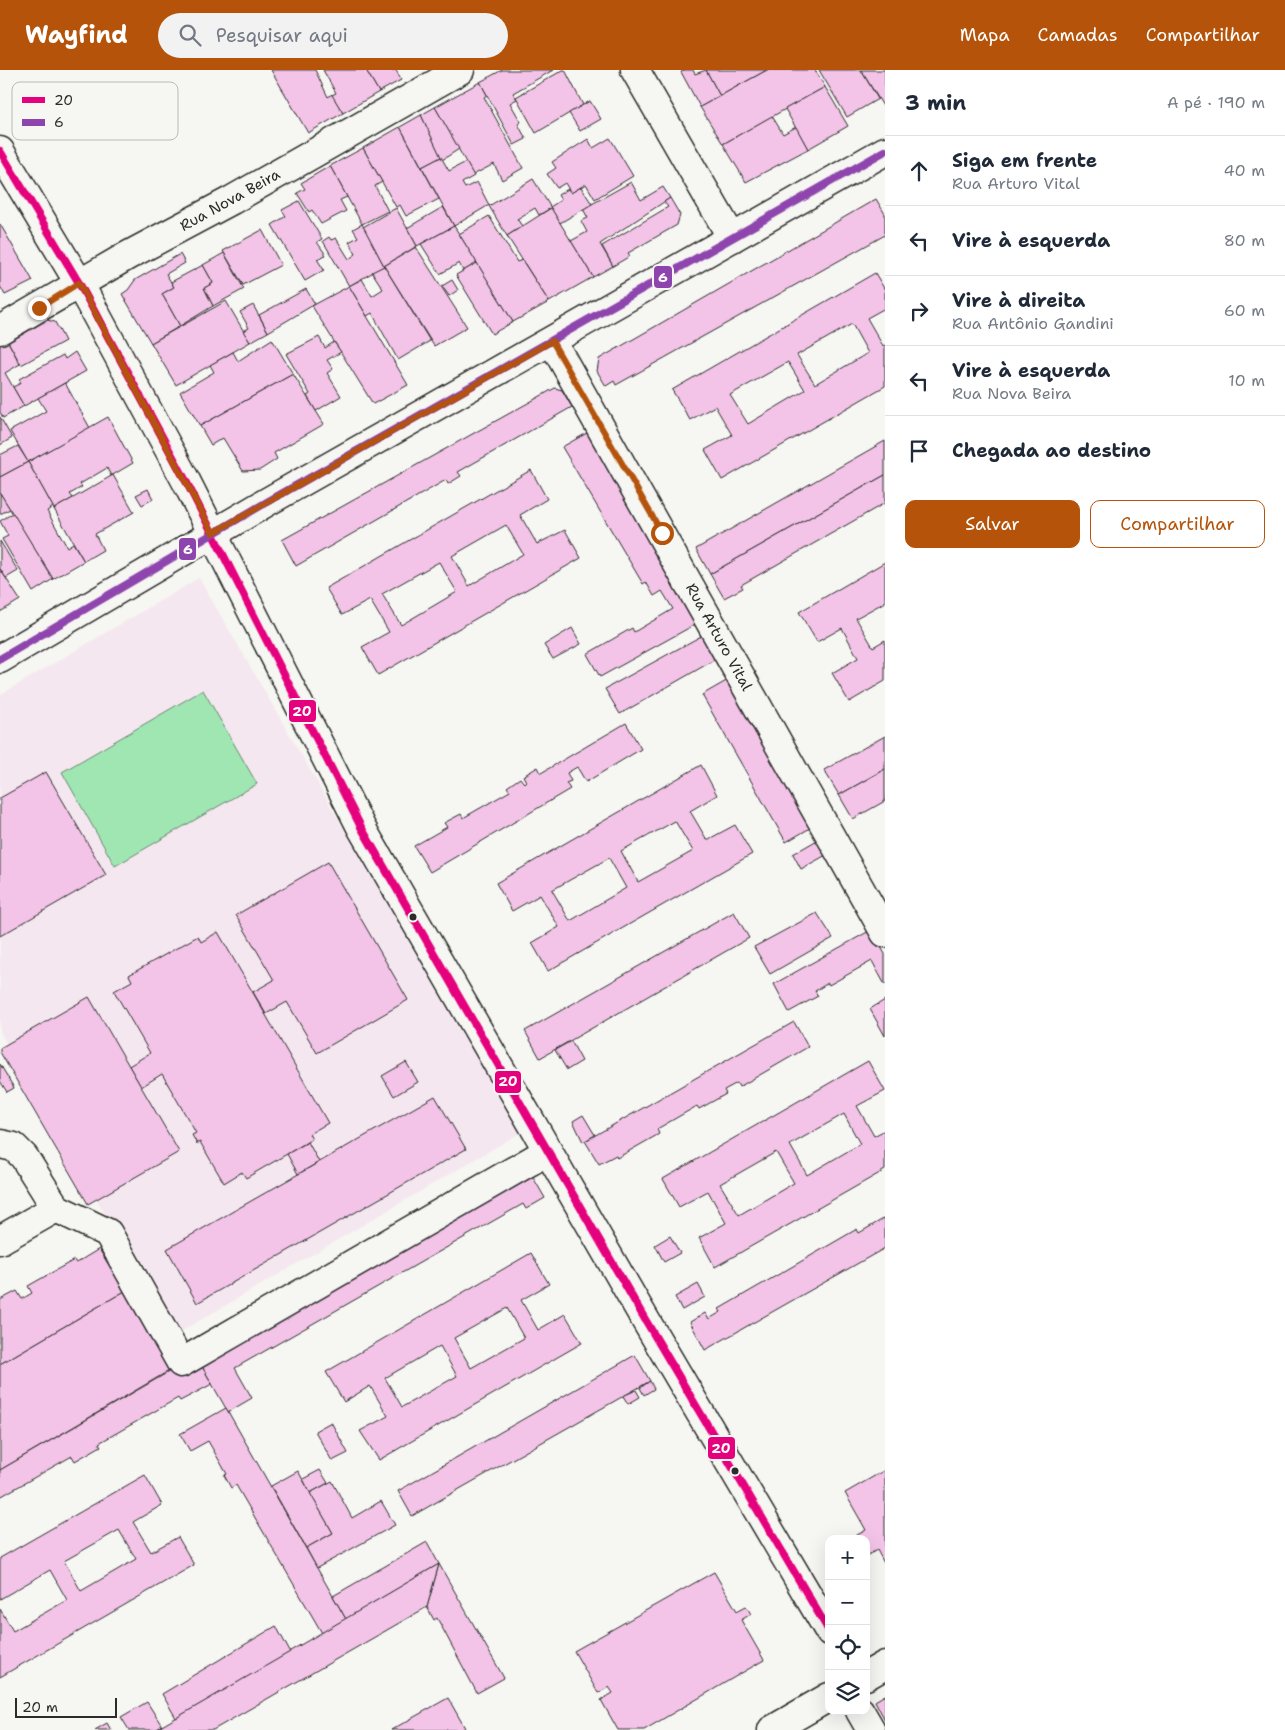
<!DOCTYPE html>
<html lang="pt">
<head>
<meta charset="utf-8">
<style>
	body { margin:0; font-family:"Shantell Sans",sans-serif; background:#f2f2f3; color:#1f2937 }
	.controls { position:absolute; right:15px; bottom:15px; display:grid; overflow:hidden; border-radius:10px; box-shadow:0 5px 20px #0002 }
	.controls button { width:45px; height:45px; display:grid; place-items:center; padding:0; border:0; border-bottom:1px solid #e0e1e3; background:#fff; color:#1f2937; font:25px sans-serif }
	.scale { position:absolute; left:15px; bottom:12px; width:102px; box-sizing:border-box; padding-left:5px; border:2px solid #2b2b2b; border-top:0; font-size:14px; line-height:18px; white-space:nowrap; color:#2b2b2b; -webkit-text-stroke:4px #f6f6f2; paint-order:stroke }
	.stop { position:absolute; width:15px; height:15px; margin:-11px; border:4px solid #b45309; border-radius:50%; background:#fff }
	.stop.end { background:#b45309; border-color:#fff; box-shadow:0 1px 5px #0008 }
	.list { margin:0; padding:0; list-style:none }
	h2 { display:flex; justify-content:space-between; align-items:center; height:65px; margin:0; padding:0 20px; font-size:21px }
	h2 small { font-size:16px; font-weight:400; color:#747a83 }
	.list li { display:grid; grid-template-columns:32px 1fr auto; gap:15px; align-items:center; box-sizing:border-box; height:70px; padding:0 20px; border-top:1px solid #e0e1e3 }
	.list b { display:block; font-size:19px; white-space:nowrap }
	.list p { margin:0; font-size:16px; white-space:nowrap; color:#747a83 }
	.list em { font-size:16px; font-style:normal; color:#747a83 }
	.actions { display:flex; gap:10px; padding:15px 20px }
	.actions a { flex:1; padding:11px 0; border:1px solid #b45309; border-radius:10px; text-align:center; font-size:18px; color:#b45309 }
	.actions .main { background:#b45309; color:#fff }
	.icon { flex:none; width:28px; height:28px; fill:none; stroke:currentColor; stroke-width:2; stroke-linecap:round; stroke-linejoin:round }
	.map { position:relative; flex:none; width:885px; height:1660px; overflow:hidden }
	header { display:flex; align-items:center; gap:30px; box-sizing:border-box; height:70px; padding:0 25px; background:#b45309; color:#fff }
	header strong { font-size:24px }
	nav { display:flex; gap:28px; margin-inline-start:auto; font-size:18px }
	.search { width:350px; height:45px; background:#f2f2f3; display:flex; align-items:center; gap:12px; box-sizing:border-box; padding:0 18px; border-radius:28px; color:#747a83; font-size:19px }
	main { display:flex }
	aside { flex:1; background:#fff }
	.map>svg:first-child { display:block }
</style>
</head>
<body>
<header>
<strong>Wayfind</strong>
<div class="search"><svg class="icon" aria-label="search" viewBox="0 0 24 24"><circle cx="10" cy="10" r="6"/><path d="M15 15l6 6"/></svg>Pesquisar aqui</div>
<nav><a>Mapa</a><a>Camadas</a><a>Compartilhar</a></nav>
</header>
<main>
<div class="map">
<svg width="885" height="1660" viewBox="0 0 885 1660">
	<rect width="100%" height="100%" fill="#f6f6f2"/>
	<filter id="ink" filterUnits="userSpaceOnUse"><feTurbulence type="fractalNoise" baseFrequency=".02" numOctaves="2"/><feDisplacementMap in="SourceGraphic" scale="10" xChannelSelector="R" yChannelSelector="G"/><feConvolveMatrix kernelMatrix="1 2 1 2 8 2 1 2 1" color-interpolation-filters="sRGB"/></filter>
	<g filter="url(#ink)">
		<polygon fill="#f5e7ef" points="199,508 520,1063 175,1265 0,962 0,625"/>
		<polygon fill="#a0e6b3" stroke="#66886f" points="203,620 257,714 115,796 62,702"/>
		<g fill="#f3c4e8" stroke="#2b2b2b" fill-rule="evenodd">
			<polygon points="271,0 315,0 328,27 332,24 343,43 308,63"/>
			<polygon points="323,0 366,0 379,22 343,43 332,25 336,23"/>
			<polygon points="366,0 396,0 401,10 379,22"/>
			<polygon points="502,0 553,0 513,23 517,29 510,33 521,52 518,54 526,69 514,75 480,12"/>
			<polygon points="563,0 565,0 583,35 536,63 516,27"/>
			<polygon points="684,0 693,0 695,4 706,0 720,26 700,37 681,2"/>
			<polygon points="706,0 767,0 720,26"/>
			<polygon points="767,0 815,0 825,17 723,74 700,37"/>
			<polygon points="819,0 861,0 878,29 847,47"/>
			<polygon points="861,0 885,0 885,38 883,36"/>
			<polygon points="480,12 487,25 484,27 523,98 502,110 494,94 473,105 435,37"/>
			<polygon points="825,17 848,56 808,79 785,39"/>
			<polygon points="590,31 601,49 580,61 569,43"/>
			<polygon points="435,37 459,79 442,90 421,45"/>
			<polygon points="421,45 441,87 422,97 400,57"/>
			<polygon points="772,46 783,64 796,57 808,79 746,112 723,74"/>
			<polygon points="400,57 439,129 406,146 400,135 396,137 363,78"/>
			<polygon points="610,68 633,106 595,129 586,114 571,123 565,113 557,118 547,104 556,98 552,92 588,69 593,78"/>
			<polygon points="363,78 382,112 375,116 388,141 362,154 330,96"/>
			<polygon points="441,87 449,101 466,92 474,106 462,113 465,118 477,112 489,135 454,156 422,97"/>
			<polygon points="330,96 347,127 340,130 346,141 321,154 312,140 309,142 297,123 305,119 301,113"/>
			<polygon points="533,109 551,138 539,145 535,138 517,149 522,156 507,166 489,136"/>
			<polygon points="631,112 641,130 663,117 670,128 600,174 613,196 593,207 571,171 587,162 581,151 588,148 583,139"/>
			<polygon points="581,117 592,134 560,153 550,137 561,130 558,125 568,119 571,123"/>
			<polygon points="670,128 680,145 677,155 628,183 630,186 613,196 602,176 668,137 664,132"/>
			<polygon points="876,129 885,144 885,165 616,315 614,311 606,316 597,301 599,289"/>
			<polygon points="299,131 322,169 317,172 326,185 317,189 324,200 305,211 272,155 286,146 282,140"/>
			<polygon points="443,137 454,156 417,176 407,158"/>
			<polygon points="396,138 417,176 384,196 363,157"/>
			<polygon points="551,138 593,207 549,232 507,166"/>
			<polygon points="489,146 517,192 522,190 549,232 513,252 459,164"/>
			<polygon points="0,154 33,211 5,225 0,216"/>
			<polygon points="362,154 384,196 349,216 323,171 329,167 331,170 336,168 349,189 356,184 349,172 358,167 353,159"/>
			<polygon points="454,156 477,193 463,201 459,193 440,204 421,174"/>
			<polygon points="262,160 281,195 243,215 223,181"/>
			<polygon points="416,177 467,257 434,276 384,196"/>
			<polygon points="224,183 244,219 213,236 204,218 213,213 203,195"/>
			<polygon points="180,184 185,193 166,204 174,217 162,224 180,256 151,273 122,224 128,220 135,210"/>
			<polygon points="477,193 513,252 492,264 456,205"/>
			<polygon points="203,195 213,213 204,218 213,236 180,256 162,224 174,217 171,212"/>
			<polygon points="384,196 430,271 398,290 372,243 367,246 349,216 362,209 372,226 383,219 372,202"/>
			<path d="M 875,203 L 885,220 L 885,238 L 867,248 L 883,276 L 885,275 L 885,316 L 722,410 L 705,380 L 732,365 L 715,336 L 690,350 L 672,320 ZM 852,254 L 868,283 L 815,314 L 797,285 ZM 788,292 L 805,320 L 748,354 L 730,325 Z"/>
			<polygon points="452,210 458,220 449,226 442,216"/>
			<polygon points="349,216 408,315 373,334 312,236"/>
			<polygon points="306,219 315,234 268,262 259,245"/>
			<polygon points="226,231 250,272 176,315 151,273"/>
			<polygon points="253,235 268,262 250,272 243,261 249,258 240,242"/>
			<polygon points="40,248 55,252 65,271 21,295 6,268"/>
			<polygon points="319,267 325,278 334,272 341,282 327,290 333,299 327,303 341,326 316,341 307,326 310,324 286,284"/>
			<polygon points="6,268 20,294 5,303 24,336 3,348 0,342 0,271"/>
			<polygon points="272,269 293,304 200,356 180,322 214,302 210,295 233,282 238,291"/>
			<polygon points="75,282 86,301 24,336 13,317 21,313 19,309 63,285 65,289"/>
			<polygon points="293,304 324,354 274,383 277,389 260,400 243,401 223,368 211,375 200,356"/>
			<polygon points="65,313 90,358 28,392 10,361 46,341 38,328"/>
			<polygon points="555,318 562,320 572,337 458,402 461,406 448,414 446,410 296,496 282,470"/>
			<polygon points="0,347 12,368 0,375"/>
			<polygon points="108,347 133,393 111,406 107,398 80,414 82,417 70,424 73,428 54,439 28,392"/>
			<polygon points="587,363 696,554 600,607 587,584 632,558 634,562 673,539 662,521 654,526 646,512 643,514 562,377"/>
			<polygon points="885,371 885,405 710,504 696,479"/>
			<polygon points="18,376 28,392 0,407 0,385"/>
			<polygon points="28,392 53,437 47,441 67,477 73,473 84,491 53,509 0,423 0,407"/>
			<path d="M 531,400 L 547,429 L 520,445 L 537,474 L 565,460 L 581,488 L 378,605 L 362,577 L 389,562 L 370,530 L 342,545 L 326,518 ZM 506,455 L 523,484 L 469,516 L 452,486 ZM 439,492 L 457,522 L 401,555 L 382,524 Z"/>
			<polygon points="113,405 134,442 95,464 103,480 84,491 54,439"/>
			<polygon points="885,405 885,433 741,515 743,518 724,528 710,504"/>
			<polygon points="148,419 153,429 142,435 136,425"/>
			<polygon points="0,423 10,439 0,444"/>
			<polygon points="13,443 53,509 33,522 2,469 8,466 0,451"/>
			<polygon points="0,471 18,501 6,508 0,499"/>
			<polygon points="885,492 885,532 856,548 873,577 885,570 885,611 849,632 832,603 858,588 842,558 817,572 799,542"/>
			<polygon points="0,499 20,530 0,542"/>
			<polygon points="572,558 581,574 553,589 544,575"/>
			<polygon points="703,565 716,589 620,644 605,619"/>
			<polygon points="728,610 812,757 786,772 702,625"/>
			<polygon points="626,653 641,679 586,712 577,697 567,703 571,711 566,713 570,719 430,802 414,776 447,757 444,753 461,744 463,748 510,721 507,717 520,708 524,713 526,711 523,706 538,697 541,703"/>
			<polygon points="885,666 885,699 839,725 824,700"/>
			<path d="M 701,695 L 717,725 L 690,741 L 707,770 L 735,755 L 752,784 L 548,901 L 532,873 L 559,857 L 540,825 L 512,841 L 496,813 ZM 675,751 L 693,781 L 638,812 L 621,781 ZM 609,788 L 626,818 L 570,851 L 552,820 Z"/>
			<polygon points="885,699 885,731 853,749 839,725"/>
			<polygon points="46,702 106,805 0,866 0,728"/>
			<polygon points="819,769 828,784 801,799 793,784"/>
			<polygon points="328,792 408,930 317,983 287,932 266,944 253,922 274,910 236,845"/>
			<polygon points="734,842 749,868 540,988 525,961"/>
			<polygon points="817,843 833,868 770,904 754,877"/>
			<polygon points="871,860 885,884 885,915 872,891 829,915 828,913 815,921 818,926 789,942 774,914"/>
			<polygon points="218,862 328,1053 309,1064 312,1069 287,1084 246,1108 242,1102 224,1113 200,1072 197,1074 192,1065 196,1063 162,1004 141,1017 129,996 150,983 114,921 132,911 129,905 198,866 201,872"/>
			<polygon points="89,927 179,1082 88,1134 0,982 0,978"/>
			<polygon points="885,930 885,966 870,939"/>
			<polygon points="794,952 808,977 739,1017 737,1013 724,1020 726,1024 699,1039 697,1036 657,1059 659,1064 617,1088 616,1085 599,1094 585,1071"/>
			<polygon points="571,971 582,991 567,1000 555,980"/>
			<path d="M 868,991 L 885,1021 L 857,1036 L 874,1066 L 885,1060 L 885,1100 L 715,1197 L 699,1168 L 726,1153 L 708,1121 L 679,1137 L 663,1109 ZM 844,1044 L 860,1074 L 807,1105 L 790,1075 ZM 776,1082 L 794,1113 L 739,1145 L 720,1114 Z"/>
			<polygon points="406,992 418,1012 394,1026 382,1006"/>
			<polygon points="0,994 14,1018 7,1022 0,1011"/>
			<polygon points="435,1026 466,1079 197,1233 167,1179"/>
			<polygon points="583,1045 595,1065 583,1072 573,1051"/>
			<polygon points="308,1072 319,1092 298,1104 287,1084"/>
			<polygon points="527,1097 545,1128 526,1139 523,1134 235,1298 252,1328 228,1342 196,1286"/>
			<polygon points="885,1148 885,1178 705,1280 690,1252 705,1243 709,1249 721,1242 719,1239 857,1159 859,1163"/>
			<polygon points="670,1166 680,1183 664,1192 655,1175"/>
			<polygon points="99,1179 125,1221 0,1294 0,1230 17,1221 22,1229 32,1223 28,1216 74,1190 76,1193"/>
			<path d="M 531,1183 L 549,1214 L 521,1230 L 538,1260 L 565,1244 L 582,1273 L 379,1390 L 360,1361 L 388,1346 L 370,1316 L 344,1332 L 326,1302 ZM 507,1238 L 524,1268 L 471,1298 L 454,1268 ZM 440,1276 L 457,1306 L 402,1337 L 385,1308 Z"/>
			<polygon points="698,1214 705,1227 682,1240 675,1227"/>
			<polygon points="125,1221 172,1299 0,1400 0,1294"/>
			<polygon points="635,1285 650,1311 412,1446 398,1421"/>
			<polygon points="196,1286 212,1314 180,1331 178,1328 99,1373 101,1376 75,1391 72,1386 0,1427 0,1400"/>
			<polygon points="650,1311 654,1319 644,1325 640,1318"/>
			<polygon points="636,1320 640,1327 628,1334 623,1326"/>
			<polygon points="226,1338 346,1549 322,1563 236,1415 231,1418 224,1405 227,1404 208,1371 190,1381 180,1364"/>
			<polygon points="331,1352 348,1383 332,1391 315,1361"/>
			<polygon points="320,1400 328,1413 310,1423 303,1409"/>
			<polygon points="885,1400 885,1495 877,1480 866,1486 866,1469 850,1469 866,1460 845,1423"/>
			<polygon points="298,1401 333,1463 306,1478 271,1416"/>
			<path d="M 145,1405 L 162,1435 L 133,1452 L 151,1482 L 178,1467 L 194,1495 L 0,1607 L 0,1539 L 13,1561 L 67,1530 L 50,1500 L 0,1529 L 0,1488 ZM 119,1460 L 136,1489 L 81,1521 L 64,1491 Z"/>
			<polygon points="332,1411 352,1448 381,1431 395,1455 317,1498 306,1478 333,1463 310,1423"/>
			<polygon points="427,1472 439,1494 346,1549 333,1526"/>
			<polygon points="439,1494 504,1608 477,1623 437,1548 434,1550 427,1537"/>
			<polygon points="439,1494 427,1537 213,1660 155,1660"/>
			<polygon points="714,1502 737,1541 746,1536 751,1544 741,1550 764,1590 644,1660 618,1660 601,1630 613,1623 609,1617 598,1623 574,1581"/>
			<polygon points="276,1556 290,1582 176,1648 162,1624"/>
			<polygon points="885,1625 885,1650 875,1631"/>
			<polygon points="448,1628 465,1658 461,1660 391,1660"/>
			<polygon points="147,1632 162,1656 155,1660 129,1660 121,1647"/>
			<polygon points="107,1653 111,1660 95,1660"/>
		</g>
		<g fill="none" stroke-linecap="round" stroke-linejoin="round">
			<g stroke="#2b2b2b" stroke-width="31">
				<g id="street">
					<polyline points="635,0 732,168"/>
					<polyline points="0,81 79,213 186,411 361,757 646,1251 829,1561"/>
					<polyline points="0,260 127,186 232,130 460,0"/>
					<polyline points="552,271 885,863"/>
					<polyline points="0,589 267,432 885,81"/>
					<polyline points="0,1074 14,1077 24,1087 56,1138 0,1170"/>
					<polyline points="56,1138 108,1163 181,1293 548,1081"/>
					<polyline points="866,1606 885,1595"/>
					<polyline points="860,1641 871,1660"/>
					<polyline points="772,1660 829,1627"/>
				</g>
			</g>
			<use href="#street" stroke="#f6f6f2" stroke-width="28"/>
			<g stroke="#f6f6f2" stroke-width="11">
				<polyline id="bus-1" points="0,81 79,213 186,411 361,757 646,1251 829,1561"/>
			</g>
			<g stroke="#f6f6f2" stroke-width="11">
				<polyline id="bus-2" points="0,589 267,432 885,81"/>
			</g>
			<use href="#bus-1" stroke="#e5007d" stroke-width="8"/>
			<use href="#bus-2" stroke="#8e44ad" stroke-width="8"/>
		</g>
	</g>
	<g fill="none" stroke-linecap="round" stroke-linejoin="round" filter="url(#ink)">
		<polyline stroke="#b45309" stroke-width="6" points="39,238 79,213 213,463 552,271 662,463"/>
	</g>
	<g fill="#2b2b2b" stroke="#f6f6f2" stroke-width="2">
		<circle cx="413" cy="847" r="4.5"/>
		<circle cx="735" cy="1401" r="4.5"/>
	</g>
	<g text-anchor="middle" dominant-baseline="central" stroke-width="4" stroke-linejoin="round" paint-order="stroke">
		<g font-size="15" fill="#2b2b2b" stroke="#f6f6f2">
			<text transform="translate(230 130) rotate(-29)">Rua Nova Beira</text>
			<text transform="translate(719 567) rotate(61)">Rua Arturo Vital</text>
		</g>
	</g>
	<rect x="12" y="12" width="166" height="58" rx="8" fill="#f6f6f2" stroke="#b9b9b6" stroke-width="1"/>
	<rect x="22" y="27" width="23" height="6" fill="#e5007d"/>
	<rect x="22" y="49" width="23" height="7" fill="#8e44ad"/>
	<g font-size="14" fill="#2b2b2b">
		<text x="54" y="35">20</text>
		<text x="54" y="57">6</text>
	</g>
	<g stroke="#f6f6f2" stroke-width="2">
		<rect x="653" y="195" width="20" height="24" rx="5" fill="#8e44ad"/>
		<rect x="178" y="467" width="19" height="24" rx="5" fill="#8e44ad"/>
		<rect x="288" y="629" width="29" height="24" rx="5" fill="#e5007d"/>
		<rect x="494" y="1000" width="28" height="24" rx="5" fill="#e5007d"/>
		<rect x="707" y="1366" width="29" height="24" rx="5" fill="#e5007d"/>
	</g>
	<g font-size="14" text-anchor="middle" font-weight="bold" fill="#fff">
		<text x="663" y="212">6</text>
		<text x="188" y="484">6</text>
		<text x="302" y="646">20</text>
		<text x="508" y="1016">20</text>
		<text x="721" y="1383">20</text>
	</g>
</svg>
<div class="controls">
<button>+</button>
<button>−</button>
<button><svg class="icon" aria-label="locate" viewBox="0 0 24 24"><circle cx="12" cy="12" r="6"/><path d="M12 2v4M12 18v4M2 12h4M18 12h4"/></svg></button>
<button><svg class="icon" aria-label="layers" viewBox="0 0 24 24"><path d="M12 4l9 5-9 5-9-5zM3 14l9 5 9-5"/></svg></button>
</div>
<div class="scale">20 m</div>
<div class="stop" style="left:662px;top:463px"></div>
<div class="stop end" style="left:39px;top:238px"></div>
</div>
<aside>
<h2>3 min<small>A pé · 190 m</small></h2>
<ul class="list">
<li><svg class="icon" aria-label="ahead" viewBox="0 0 24 24"><path d="M12 20V5M6 11l6-6 6 6"/></svg><div><b>Siga em frente</b><p>Rua Arturo Vital</p></div><em>40 m</em></li>
<li><svg class="icon" aria-label="left" viewBox="0 0 24 24"><path d="M17 20v-9H6M10 6l-5 5 5 5"/></svg><div><b>Vire à esquerda</b></div><em>80 m</em></li>
<li><svg class="icon" aria-label="right" viewBox="0 0 24 24"><path d="M7 20v-9h11M14 6l5 5-5 5"/></svg><div><b>Vire à direita</b><p>Rua Antônio Gandini</p></div><em>60 m</em></li>
<li><svg class="icon" aria-label="left" viewBox="0 0 24 24"><path d="M17 20v-9H6M10 6l-5 5 5 5"/></svg><div><b>Vire à esquerda</b><p>Rua Nova Beira</p></div><em>10 m</em></li>
<li><svg class="icon" aria-label="arrive" viewBox="0 0 24 24"><path d="M6 21V4h12l-3 4 3 4H6"/></svg><div><b>Chegada ao destino</b></div></li>
</ul>
<div class="actions"><a class="main">Salvar</a><a>Compartilhar</a></div>
</aside>
</main>
</body>
</html>
